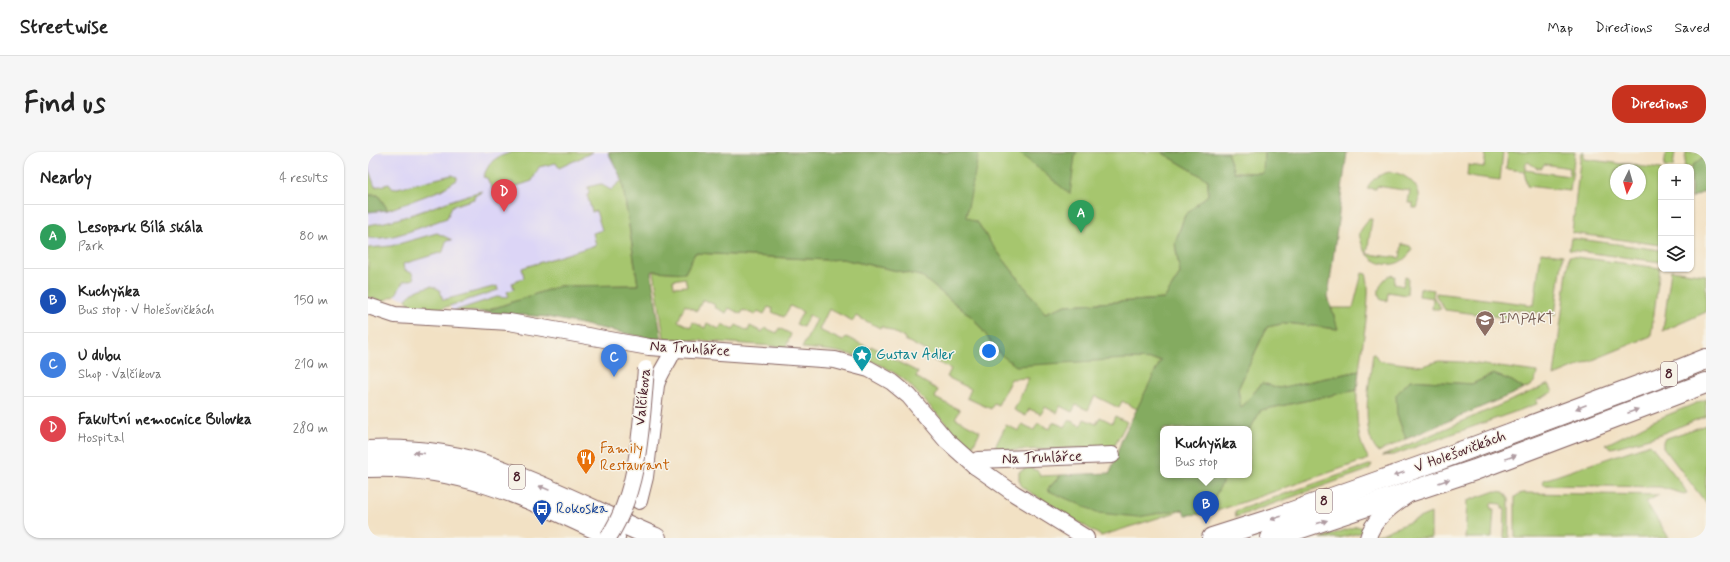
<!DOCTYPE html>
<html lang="en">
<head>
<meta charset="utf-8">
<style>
	body { margin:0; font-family:Mynerve,sans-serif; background:#f6f6f6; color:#222 }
	.controls { position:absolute; right:12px; top:12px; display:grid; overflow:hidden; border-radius:8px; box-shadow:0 1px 3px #0004 }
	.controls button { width:36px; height:36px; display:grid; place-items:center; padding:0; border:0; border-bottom:1px solid #e0e0e0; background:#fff; color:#222; font:20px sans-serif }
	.compass { position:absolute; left:1242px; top:12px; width:36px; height:36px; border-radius:50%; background:#fff; box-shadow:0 1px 3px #0004; rotate:185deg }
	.you { position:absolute; left:621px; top:199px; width:14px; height:14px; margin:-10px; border:3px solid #fff; border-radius:50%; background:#1a73e8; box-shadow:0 0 0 6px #1a73e833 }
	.badge { display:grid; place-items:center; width:26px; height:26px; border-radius:50%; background:#c8321e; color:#fff; font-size:13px; font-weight:700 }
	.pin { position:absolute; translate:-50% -33px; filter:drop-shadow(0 1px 2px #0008) }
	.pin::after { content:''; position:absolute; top:21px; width:14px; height:12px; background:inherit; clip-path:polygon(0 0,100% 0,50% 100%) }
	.popup { position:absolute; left:792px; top:274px; width:92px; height:52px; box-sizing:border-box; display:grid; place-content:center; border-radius:8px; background:#fff; filter:drop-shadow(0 1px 3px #0005); font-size:13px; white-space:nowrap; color:#767676 }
	.popup b { font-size:15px; color:#222 }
	.popup::after { content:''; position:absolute; left:50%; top:100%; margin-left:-8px; border:8px solid transparent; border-top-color:#fff }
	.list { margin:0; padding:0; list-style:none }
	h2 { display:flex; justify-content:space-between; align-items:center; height:52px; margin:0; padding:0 16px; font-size:17px }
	h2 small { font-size:13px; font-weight:400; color:#767676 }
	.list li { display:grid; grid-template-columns:26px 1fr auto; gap:12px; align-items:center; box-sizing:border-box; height:64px; padding:0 16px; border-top:1px solid #e0e0e0 }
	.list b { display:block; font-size:15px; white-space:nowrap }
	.list p { margin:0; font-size:13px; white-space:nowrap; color:#767676 }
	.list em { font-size:13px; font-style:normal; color:#767676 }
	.icon { flex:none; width:22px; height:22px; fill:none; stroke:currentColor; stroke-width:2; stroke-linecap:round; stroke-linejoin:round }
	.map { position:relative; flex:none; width:1338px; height:386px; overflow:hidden; border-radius:16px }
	header { display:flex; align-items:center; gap:24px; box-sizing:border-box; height:56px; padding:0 20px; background:#fff; border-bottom:1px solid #e0e0e0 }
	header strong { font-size:19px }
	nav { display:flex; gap:22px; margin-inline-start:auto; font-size:14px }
	.intro { display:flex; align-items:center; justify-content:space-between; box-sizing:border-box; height:96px; padding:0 24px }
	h1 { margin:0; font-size:28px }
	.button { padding:10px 18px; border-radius:16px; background:#c8321e; color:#fff; font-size:14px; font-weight:700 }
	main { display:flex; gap:24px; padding:0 24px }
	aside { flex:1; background:#fff; border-radius:16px; box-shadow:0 1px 3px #0004 }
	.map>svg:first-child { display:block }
</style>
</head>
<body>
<header>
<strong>Streetwise</strong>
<nav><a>Map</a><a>Directions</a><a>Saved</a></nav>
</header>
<div class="intro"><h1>Find us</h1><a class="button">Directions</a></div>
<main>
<aside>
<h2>Nearby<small>4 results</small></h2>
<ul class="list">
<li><span class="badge" style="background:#2e9e5b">A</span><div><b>Lesopark Bílá skála</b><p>Park</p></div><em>80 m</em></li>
<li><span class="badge" style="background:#1a4fb4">B</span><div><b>Kuchyňka</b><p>Bus stop · V Holešovičkách</p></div><em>150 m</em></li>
<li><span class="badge" style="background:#3f7fe0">C</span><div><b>U dubu</b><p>Shop · Valčíkova</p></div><em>210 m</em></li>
<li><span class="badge" style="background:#e0444e">D</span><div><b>Fakultní nemocnice Bulovka</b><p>Hospital</p></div><em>280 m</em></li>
</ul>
</aside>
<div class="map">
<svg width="1338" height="386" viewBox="0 0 1338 386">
	<rect width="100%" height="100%" fill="#f7f3e8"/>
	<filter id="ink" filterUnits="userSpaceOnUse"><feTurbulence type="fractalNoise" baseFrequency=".025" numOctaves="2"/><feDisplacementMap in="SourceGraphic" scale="8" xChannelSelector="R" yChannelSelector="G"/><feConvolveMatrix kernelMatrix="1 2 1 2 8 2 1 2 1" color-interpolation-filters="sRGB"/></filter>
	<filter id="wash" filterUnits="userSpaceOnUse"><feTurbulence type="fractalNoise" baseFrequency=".012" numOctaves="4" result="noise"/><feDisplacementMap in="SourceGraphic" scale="16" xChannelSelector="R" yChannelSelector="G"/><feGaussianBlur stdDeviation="0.9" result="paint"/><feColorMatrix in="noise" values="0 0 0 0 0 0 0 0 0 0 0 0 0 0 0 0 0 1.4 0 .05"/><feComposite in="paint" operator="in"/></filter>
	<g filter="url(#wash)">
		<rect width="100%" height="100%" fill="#f2e1c4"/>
		<polygon fill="#dcd5f6" points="0,0 263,0 294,189 179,165 84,159 82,154 69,158 44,156 38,147 27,144 14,149 0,145"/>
		<g fill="#a6c66e" stroke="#78724c" fill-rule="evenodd">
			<path d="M 145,0 L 225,0 L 191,16 L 188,11 L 171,15 L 164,29 L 146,35 L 144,30 L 124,37 L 119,26 L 115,25 C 123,7 126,6 145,0 Z"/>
			<polygon points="435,0 793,0 840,28 840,43 817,63 807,91 812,122 796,147 698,153 677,161 622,90 610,71"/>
			<polygon points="859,0 896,0 896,21 866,20"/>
			<polygon points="1118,0 1135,0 1132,28 1099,24 1100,13 1116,15"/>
			<path d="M 1140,0 L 1207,0 L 1202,39 L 1159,34 L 1156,19 L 1138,17 ZM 1160,10 L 1169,16 L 1174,16 L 1176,12 L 1202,16 L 1201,24 L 1157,18 L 1157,13 Z"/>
			<path d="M 1213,0 L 1216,0 L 1216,7 L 1293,17 L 1293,93 L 1204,81 ZM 1248,18 L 1272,18 L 1272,42 L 1248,42 Z"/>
			<polygon points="1298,0 1307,0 1305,15 1296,15"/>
			<polygon points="1318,0 1334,0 1336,4 1323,15 1316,15"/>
			<polygon points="0,16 7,35 21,32 25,37 84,23 89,25 89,28 73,38 20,58 10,43 0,43"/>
			<path d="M 1022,20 C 1039,21 1058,37 1049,56 L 1045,56 L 1045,51 L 1040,51 L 1042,39 L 1009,34 L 1008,37 L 999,36 C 1004,27 1011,22 1022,20 Z"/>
			<polygon points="254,28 270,133 191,134 115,160 86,159 132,144 134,146 141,144 139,140 146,137 144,131 156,126 154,116 228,93 225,81 234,78 228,59 224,60 219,43 221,42 220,35 232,32 243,38"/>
			<path d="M 114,39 L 114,40 L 106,44 L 106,47 L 84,54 L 79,66 C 57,73 24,89 0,86 L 0,73 C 41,68 74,49 114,39 Z"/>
			<path d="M 1001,67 L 1004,67 L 999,102 L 1032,106 L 1034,92 L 1042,94 L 1044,97 C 1032,122 999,115 993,89 C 992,86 991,83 992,80 C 994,75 999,71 1001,67 Z"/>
			<polygon points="69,81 84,88 78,89 75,100 35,112 36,118 44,121 46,127 35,130 27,144 14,149 0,145 0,96 23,94"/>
			<polygon points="1203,86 1293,98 1293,110 1201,98"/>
			<polygon points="1173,100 1195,103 1187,163 1141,157 1140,166 1077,158 1068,144 1068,141 1166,153"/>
			<path d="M 327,101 L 459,108 L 474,107 L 553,124 L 606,167 L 632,202 L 793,208 L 769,257 L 754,249 L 751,256 L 727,244 L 720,258 L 708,253 L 704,260 L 692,254 L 689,261 L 677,255 L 673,262 L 661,257 L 658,264 L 646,258 L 661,226 L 643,227 L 630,253 L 626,251 L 623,257 L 599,246 L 603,237 L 579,225 L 583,217 L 559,205 L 560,200 L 537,188 L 537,186 L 513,174 L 512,176 L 488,164 L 485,169 L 461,157 L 451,178 L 475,189 L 478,185 L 502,196 L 503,194 L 527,206 L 526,208 L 550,220 L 548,225 L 570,238 L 567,246 L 592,258 L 587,266 L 612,279 L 603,298 L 539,230 C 506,204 475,199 434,196 L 449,167 L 441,163 L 435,175 L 428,172 L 435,160 L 422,154 L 416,165 L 404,160 L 405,157 L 400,155 L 396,162 L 390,159 L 387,163 L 375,158 L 373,162 L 361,156 L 358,161 L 346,155 L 347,153 L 335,147 L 329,159 L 317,153 L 310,169 L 322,175 L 325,170 L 337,176 L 339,171 L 351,177 L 354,172 L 365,178 L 368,173 L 380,179 L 382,174 L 394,180 L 397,176 L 409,181 L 411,176 L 423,182 L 418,195 L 296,186 L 286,119 L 317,121 ZM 317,126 L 319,134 L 306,135 L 305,128 Z"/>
			<polygon points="1201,104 1292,116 1283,184 1186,224"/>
			<polygon points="1303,118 1338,123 1338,160 1295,179"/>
			<path d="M 994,121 L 998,122 C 1005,138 993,199 991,219 L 911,236 L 894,231 L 873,256 L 870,237 L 899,175 L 918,171 L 969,177 L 963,156 L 985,156 Z"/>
			<path d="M 1022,123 L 1027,124 L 1026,132 L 1035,134 L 1037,125 L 1040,126 L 1039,143 L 1020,140 L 1019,149 L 1013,148 C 1007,139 1014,128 1022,123 Z"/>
			<path d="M 64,134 L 72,138 L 75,148 L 129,134 L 130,138 L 69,158 L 44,156 L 38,147 C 45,139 54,136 64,134 Z"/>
			<polygon points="1052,136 1066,138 1065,144 1073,157 1064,157 1065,146 1051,144"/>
			<path d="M 1005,201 L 1013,209 L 1054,214 L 1071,209 L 1094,210 L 1169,220 C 1168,230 1165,233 1156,237 L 1144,229 L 1125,222 L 1104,232 L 1042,228 L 1029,263 L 1038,287 L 1010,300 C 991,279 1002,228 1005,201 Z"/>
			<polygon points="1181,232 1185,240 1168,248 1169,252 1025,303 1014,304"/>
			<path d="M 989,238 C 989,262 987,286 1001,307 L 840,362 L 844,350 L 858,323 L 881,323 L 881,279 L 893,258 Z"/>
			<polygon points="1338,247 1338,264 1285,285 1244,296 1237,293 1285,269"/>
			<polygon points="747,264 759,270 747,293 742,295 625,299 638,273 651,279 654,272 666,278 670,271 682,277 685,270 697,275 701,268 713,274 716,267 728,272 732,265 744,271"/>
			<polygon points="1338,273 1338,351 1295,295 1295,290 1296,287"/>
			<polygon points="1282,292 1313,331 1319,341 1316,342 1292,335 1176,333 1174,331 1176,328"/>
			<polygon points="1004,312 1002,316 997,319 868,365 867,359"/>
			<polygon points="660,315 670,319 672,324 693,323 679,338 815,357 815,358 733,384 654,335 651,328 651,320"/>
			<polygon points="1127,339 1136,340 1141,347 1141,386 1136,386 1137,357 1134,357 1134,352 1123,351 1123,357 1126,357 1124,386 1097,386 1099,349"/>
			<polygon points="1155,341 1291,343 1278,350 1301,386 1147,386 1147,345 1151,342"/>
			<polygon points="1063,361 1063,386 1007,386 1007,383 1013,382"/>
			<polygon points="989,374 994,376 995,380 971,386 953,386"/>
		</g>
		<g fill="#84ab61" stroke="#676546">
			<polygon points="240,0 611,0 598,65 610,71 622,90 677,161 698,153 796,147 812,122 807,91 817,63 840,43 840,28 793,0 859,0 866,20 895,21 896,0 979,0 960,145 970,177 918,171 899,175 870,237 873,256 894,231 911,236 991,219 989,238 893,258 881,279 881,277 795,277 795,323 858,323 844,350 840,362 817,363 815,357 770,365 731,361 679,338 693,323 742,321 754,287 793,208 757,207 648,214 632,202 606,167 553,124 474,107 459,108 327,101 317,121 286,119 283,120 294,189 179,165 115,160 191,134 270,133 254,28"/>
			<polygon points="650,0 709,0 707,4 702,42"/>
			<polygon points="1336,4 1338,9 1338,39 1323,46 1323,15"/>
			<polygon points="0,43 10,43 20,58 0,60"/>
			<polygon points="1125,222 1144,229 1156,237 1038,287 1029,263 1028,243 1042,228 1104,232"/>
		</g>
	</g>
	<g filter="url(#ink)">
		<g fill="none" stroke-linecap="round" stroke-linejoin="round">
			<g stroke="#856361" stroke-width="18">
				<g id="minor">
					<polyline points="0,154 27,163 141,170 281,195 467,208 501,217 524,230 541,244 578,288 607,314 647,342 718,386"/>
					<polyline points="607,314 610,308 744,303"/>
					<path d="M 271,349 L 277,325 L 288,233 C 292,219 302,209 306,196"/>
					<path d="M 1000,386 C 1004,368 1024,354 1038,344"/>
				</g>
			</g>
			<g stroke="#856361" stroke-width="22">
				<g id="major">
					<path d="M 0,299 C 42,297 86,302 126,316 C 181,335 234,363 288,386"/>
					<path d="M 0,315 C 94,311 164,347 247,386"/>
					<polyline points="844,386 907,366 1068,309 1291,226 1338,207"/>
					<polyline points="903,386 1107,318 1338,231"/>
				</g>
			</g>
			<use href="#minor" stroke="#fff" stroke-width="16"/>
			<use href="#major" stroke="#fff" stroke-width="20"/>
			<g stroke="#856361" stroke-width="18" stroke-linecap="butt">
				<path id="minor-bridge" d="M 240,386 C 272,337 273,274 278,217"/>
			</g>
			<use href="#minor-bridge" stroke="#fff" stroke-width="16"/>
		</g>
		<defs><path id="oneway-solid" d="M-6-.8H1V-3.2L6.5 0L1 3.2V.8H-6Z"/></defs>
		<g fill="#ae9aa0">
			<use href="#oneway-solid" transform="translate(1213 255) rotate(159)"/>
			<use href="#oneway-solid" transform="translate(1265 259) rotate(-21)"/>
			<use href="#oneway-solid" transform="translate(51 301) rotate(-175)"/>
			<use href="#oneway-solid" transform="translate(1143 305) rotate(-20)"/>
			<use href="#oneway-solid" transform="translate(1031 322) rotate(160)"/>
			<use href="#oneway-solid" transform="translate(1076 329) rotate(-19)"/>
			<use href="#oneway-solid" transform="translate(176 336) rotate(-157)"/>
			<use href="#oneway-solid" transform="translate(908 366) rotate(162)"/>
			<use href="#oneway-solid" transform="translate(954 370) rotate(-17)"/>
		</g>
	</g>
	<defs>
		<g id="university-pin" transform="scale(1)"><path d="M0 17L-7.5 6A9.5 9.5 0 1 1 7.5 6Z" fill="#8d6e63" stroke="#f7f3e8"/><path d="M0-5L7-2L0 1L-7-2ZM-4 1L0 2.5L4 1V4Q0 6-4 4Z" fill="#fff"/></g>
		<g id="sight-pin" transform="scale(1)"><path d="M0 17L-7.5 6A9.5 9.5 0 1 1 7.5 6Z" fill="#0f9aa8" stroke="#f7f3e8"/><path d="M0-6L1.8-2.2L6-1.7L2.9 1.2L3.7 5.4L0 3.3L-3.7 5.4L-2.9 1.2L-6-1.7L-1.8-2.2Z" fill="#fff"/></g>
		<g id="restaurant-pin" transform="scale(1)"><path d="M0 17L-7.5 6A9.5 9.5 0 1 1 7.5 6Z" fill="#e8710a" stroke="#f7f3e8"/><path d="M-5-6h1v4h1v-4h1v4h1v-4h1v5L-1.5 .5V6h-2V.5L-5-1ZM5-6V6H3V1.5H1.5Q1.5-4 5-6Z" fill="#fff"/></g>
		<g id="bus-pin" transform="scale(1)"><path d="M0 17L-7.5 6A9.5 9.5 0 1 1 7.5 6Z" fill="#1a4fb4" stroke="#f7f3e8"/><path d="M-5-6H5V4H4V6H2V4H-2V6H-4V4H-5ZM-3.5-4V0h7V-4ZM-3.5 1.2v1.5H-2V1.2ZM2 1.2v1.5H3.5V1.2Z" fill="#fff"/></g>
	</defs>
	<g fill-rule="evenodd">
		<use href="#university-pin" x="1117" y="168"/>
		<use href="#sight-pin" x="494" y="203"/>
		<use href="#restaurant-pin" x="218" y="306"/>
		<use href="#bus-pin" x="174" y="357"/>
	</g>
	<g text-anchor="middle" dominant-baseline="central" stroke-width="3" stroke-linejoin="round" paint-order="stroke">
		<g fill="#f7f3e8" stroke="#7e5f64" stroke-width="1">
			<rect x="1293" y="210" width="16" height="24" rx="3"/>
			<rect x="141" y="313" width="16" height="24" rx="3"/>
			<rect x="948" y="337" width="16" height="24" rx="3"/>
		</g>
		<g font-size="14" font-weight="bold" fill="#4a1f2b">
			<text x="1301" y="222">8</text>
			<text x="149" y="325">8</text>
			<text x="956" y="349">8</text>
		</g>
		<g font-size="15" fill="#785e54" stroke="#f7f3e8" text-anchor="start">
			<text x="1131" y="168">IMPAKT</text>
		</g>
		<g font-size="15" fill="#4a1f2b" stroke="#f7f3e8">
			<text transform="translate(322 197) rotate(4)">Na Truhlářce</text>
			<text transform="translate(275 245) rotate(-84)">Valčíkova</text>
			<text transform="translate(1092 300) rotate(-20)">V Holešovičkách</text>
			<text transform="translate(674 306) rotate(-2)">Na Truhlářce</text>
		</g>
		<g font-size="15" fill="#0d838f" stroke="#f7f3e8" text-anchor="start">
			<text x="508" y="203">Gustav Adler</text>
		</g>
		<g font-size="15" fill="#c56008" stroke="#f7f3e8" text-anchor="start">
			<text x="232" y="297">Family<tspan x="232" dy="17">Restaurant</tspan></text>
		</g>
		<g font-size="15" fill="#164399" stroke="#f7f3e8" text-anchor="start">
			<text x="188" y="357">Rokoska</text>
		</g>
	</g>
</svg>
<div class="controls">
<button>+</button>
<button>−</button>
<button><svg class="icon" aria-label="layers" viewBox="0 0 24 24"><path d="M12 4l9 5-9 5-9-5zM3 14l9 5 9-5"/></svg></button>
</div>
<svg class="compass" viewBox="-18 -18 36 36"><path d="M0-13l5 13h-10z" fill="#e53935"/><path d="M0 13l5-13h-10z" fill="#767676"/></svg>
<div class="you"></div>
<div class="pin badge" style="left:713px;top:81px;background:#2e9e5b">A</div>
<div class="pin badge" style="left:838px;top:372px;background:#1a4fb4">B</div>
<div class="popup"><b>Kuchyňka</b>Bus stop</div>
<div class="pin badge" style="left:246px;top:225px;background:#3f7fe0">C</div>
<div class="pin badge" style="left:136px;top:60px;background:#e0444e">D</div>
</div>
</main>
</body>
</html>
